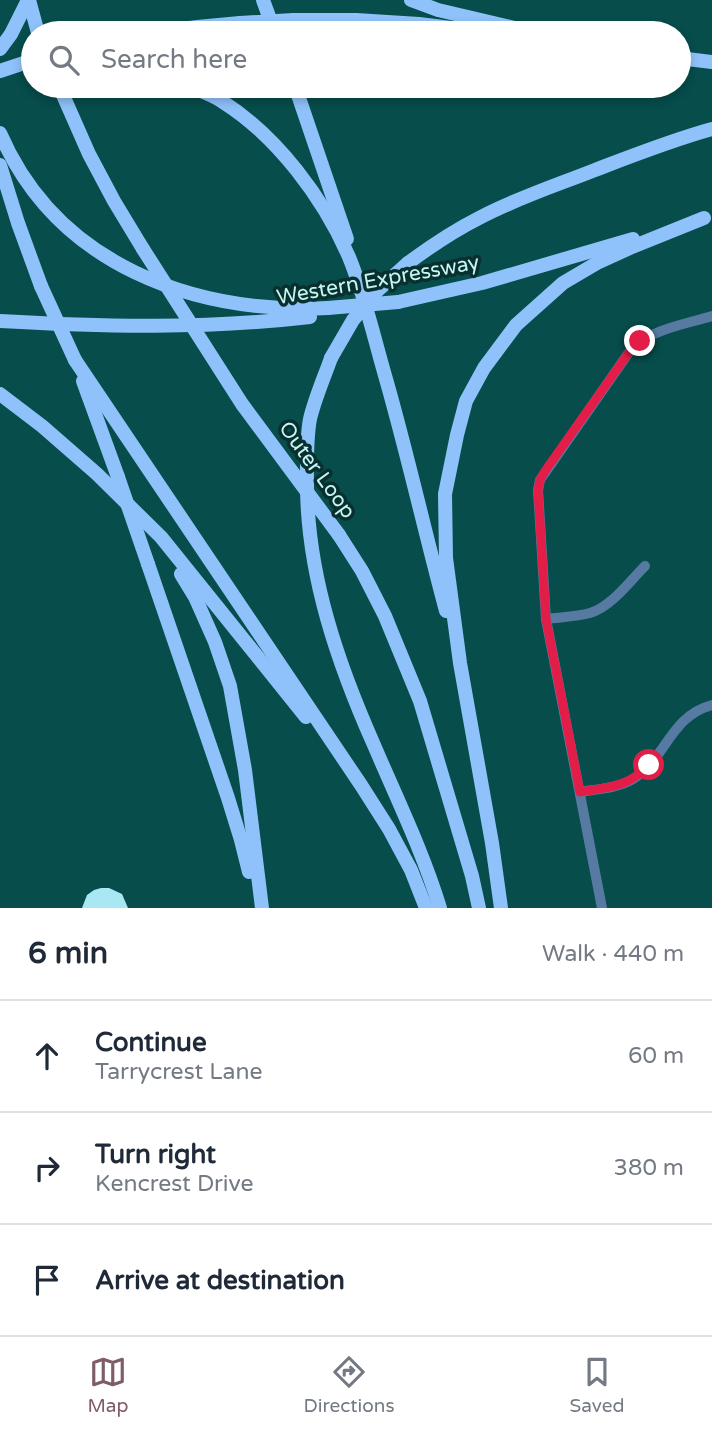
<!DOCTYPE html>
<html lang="en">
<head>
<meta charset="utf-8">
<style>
	body { margin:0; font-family:"Varela Round",sans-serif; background:#f6f6f7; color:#1f2937 }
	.stop { position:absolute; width:21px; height:21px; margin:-16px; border:5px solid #e11d48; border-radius:50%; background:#fff }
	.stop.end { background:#e11d48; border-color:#fff; box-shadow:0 2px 7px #0008 }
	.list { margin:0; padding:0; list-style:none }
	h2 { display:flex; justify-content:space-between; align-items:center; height:91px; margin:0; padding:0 28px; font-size:30px }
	h2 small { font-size:23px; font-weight:400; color:#747a83 }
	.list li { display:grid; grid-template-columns:46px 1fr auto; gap:21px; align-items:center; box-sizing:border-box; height:112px; padding:0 28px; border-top:2px solid #e0e1e3 }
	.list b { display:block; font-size:26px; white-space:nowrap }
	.list p { margin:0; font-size:23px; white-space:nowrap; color:#747a83 }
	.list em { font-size:23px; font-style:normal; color:#747a83 }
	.icon { flex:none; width:38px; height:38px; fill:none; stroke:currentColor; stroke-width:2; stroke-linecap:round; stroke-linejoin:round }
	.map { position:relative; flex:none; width:712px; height:908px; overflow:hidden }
	.search { position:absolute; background:#fff; box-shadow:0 4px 10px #0003; left:21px; right:21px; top:21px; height:77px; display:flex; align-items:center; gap:18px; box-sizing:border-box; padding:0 24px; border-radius:38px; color:#747a83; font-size:26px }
	.sheet { height:427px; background:#fff }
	nav { display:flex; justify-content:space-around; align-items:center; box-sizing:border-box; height:98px; border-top:2px solid #e0e1e3; background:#fff; font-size:19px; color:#747a83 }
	nav a { display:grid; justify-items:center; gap:4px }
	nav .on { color:#7f5c69 }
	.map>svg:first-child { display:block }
</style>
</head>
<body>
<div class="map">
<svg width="712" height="908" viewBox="0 0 712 908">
	<rect width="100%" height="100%" fill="#064d4b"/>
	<polygon fill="#a9e7f3" points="101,888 109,888 122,894 128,908 82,908 87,895 94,890"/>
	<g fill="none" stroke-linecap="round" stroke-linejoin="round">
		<g stroke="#567aa1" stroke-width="10">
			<path d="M 546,619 C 560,617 576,617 590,613 C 611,607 629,582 645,566"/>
			<path d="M 580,792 C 598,789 618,788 633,779 C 666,759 670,716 712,705"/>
			<path d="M 602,908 L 546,619 L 538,490 L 540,480 L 632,348 C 653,329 686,324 712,316"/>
		</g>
		<g stroke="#8fc2fa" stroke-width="14">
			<polyline points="29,0 38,33"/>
			<polyline points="263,0 275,33"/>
			<polyline points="411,0 438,10 536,33"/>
			<polyline points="294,20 356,20 419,24 492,33"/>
			<polyline points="151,33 197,27 240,23"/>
			<polyline points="0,49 11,34 28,0"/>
			<polyline points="679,58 712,62"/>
			<polyline points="0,71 33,60"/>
			<polyline points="59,86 89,154 114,201 143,249"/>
			<path d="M 189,86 C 200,91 213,95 223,102 C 277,136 324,199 349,257 C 365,296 374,338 386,379 C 408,456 425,533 446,611"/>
			<polyline points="295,86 347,239"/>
			<path d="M 0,133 C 57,265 193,314 328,308"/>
			<polyline points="0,165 18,223 41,286"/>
			<path d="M 408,263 C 431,246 455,230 481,217 C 517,198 557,185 595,170 C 634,155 672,140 712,129"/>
			<polyline points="398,302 482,283 633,239"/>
			<path d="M 0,321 C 103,327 207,329 310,317"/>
			<path d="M 331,358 C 324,378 315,398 310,419 C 306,440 307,467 307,488 C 308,577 338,664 374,745 C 397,799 423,852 440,908"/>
			<polyline points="75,360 361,785 389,829 411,870 426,908"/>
			<polyline points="83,381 118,477"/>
			<polyline points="0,394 42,426 97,474 161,537 306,717"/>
			<polyline points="339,535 362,571 385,616 420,701 472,876 479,908"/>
			<polyline points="148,564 228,798 241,840 249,872"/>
			<polyline points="181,574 195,597 215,642 230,686 245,770 262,908"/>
			<polyline points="501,908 492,843 460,663 446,558 445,494 457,435 466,401 484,368 516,325 563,283 597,263 632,247 704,218"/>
		</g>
		<g stroke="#8fc2fa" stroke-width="14">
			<polyline points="240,23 294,20"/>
			<polyline points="143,249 242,404 339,535"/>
			<polyline points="41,286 75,360"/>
			<polyline points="328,308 398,302"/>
			<polyline points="331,358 353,320 378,290 408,263"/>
			<polyline points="118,477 148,564"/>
		</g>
	</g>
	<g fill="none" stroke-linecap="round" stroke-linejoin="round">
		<path stroke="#e11d48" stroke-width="9" d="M 640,341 L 632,348 L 545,471 L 540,480 L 538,490 L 546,619 L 580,792 C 609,787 627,788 649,765"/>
	</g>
	<g text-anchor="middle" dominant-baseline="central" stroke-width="7" stroke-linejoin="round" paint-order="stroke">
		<g font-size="21" fill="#c4f7f4" stroke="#092f2e">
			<text transform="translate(378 280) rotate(-10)">Western Expressway</text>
			<text transform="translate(317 470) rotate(54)">Outer Loop</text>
		</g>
	</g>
</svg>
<div class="stop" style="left:649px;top:765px"></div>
<div class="stop end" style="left:640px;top:341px"></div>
<div class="search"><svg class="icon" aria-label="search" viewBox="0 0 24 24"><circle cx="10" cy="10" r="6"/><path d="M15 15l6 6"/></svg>Search here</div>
</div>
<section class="sheet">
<h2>6 min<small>Walk · 440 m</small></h2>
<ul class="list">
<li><svg class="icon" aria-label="ahead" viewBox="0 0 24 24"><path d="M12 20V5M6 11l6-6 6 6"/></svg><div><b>Continue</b><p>Tarrycrest Lane</p></div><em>60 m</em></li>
<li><svg class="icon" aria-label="right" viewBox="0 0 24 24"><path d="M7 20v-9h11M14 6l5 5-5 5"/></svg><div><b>Turn right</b><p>Kencrest Drive</p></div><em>380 m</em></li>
<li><svg class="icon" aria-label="arrive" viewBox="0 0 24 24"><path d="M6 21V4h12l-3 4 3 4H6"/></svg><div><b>Arrive at destination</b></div></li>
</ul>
</section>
<nav>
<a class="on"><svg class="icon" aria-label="map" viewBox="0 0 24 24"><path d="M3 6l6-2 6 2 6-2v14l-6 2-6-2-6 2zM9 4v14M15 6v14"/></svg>Map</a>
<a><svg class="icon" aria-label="directions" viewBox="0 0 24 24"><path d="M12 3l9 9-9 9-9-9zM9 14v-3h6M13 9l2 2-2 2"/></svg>Directions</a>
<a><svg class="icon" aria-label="saved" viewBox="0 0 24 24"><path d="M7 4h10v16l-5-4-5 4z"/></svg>Saved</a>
</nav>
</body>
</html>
